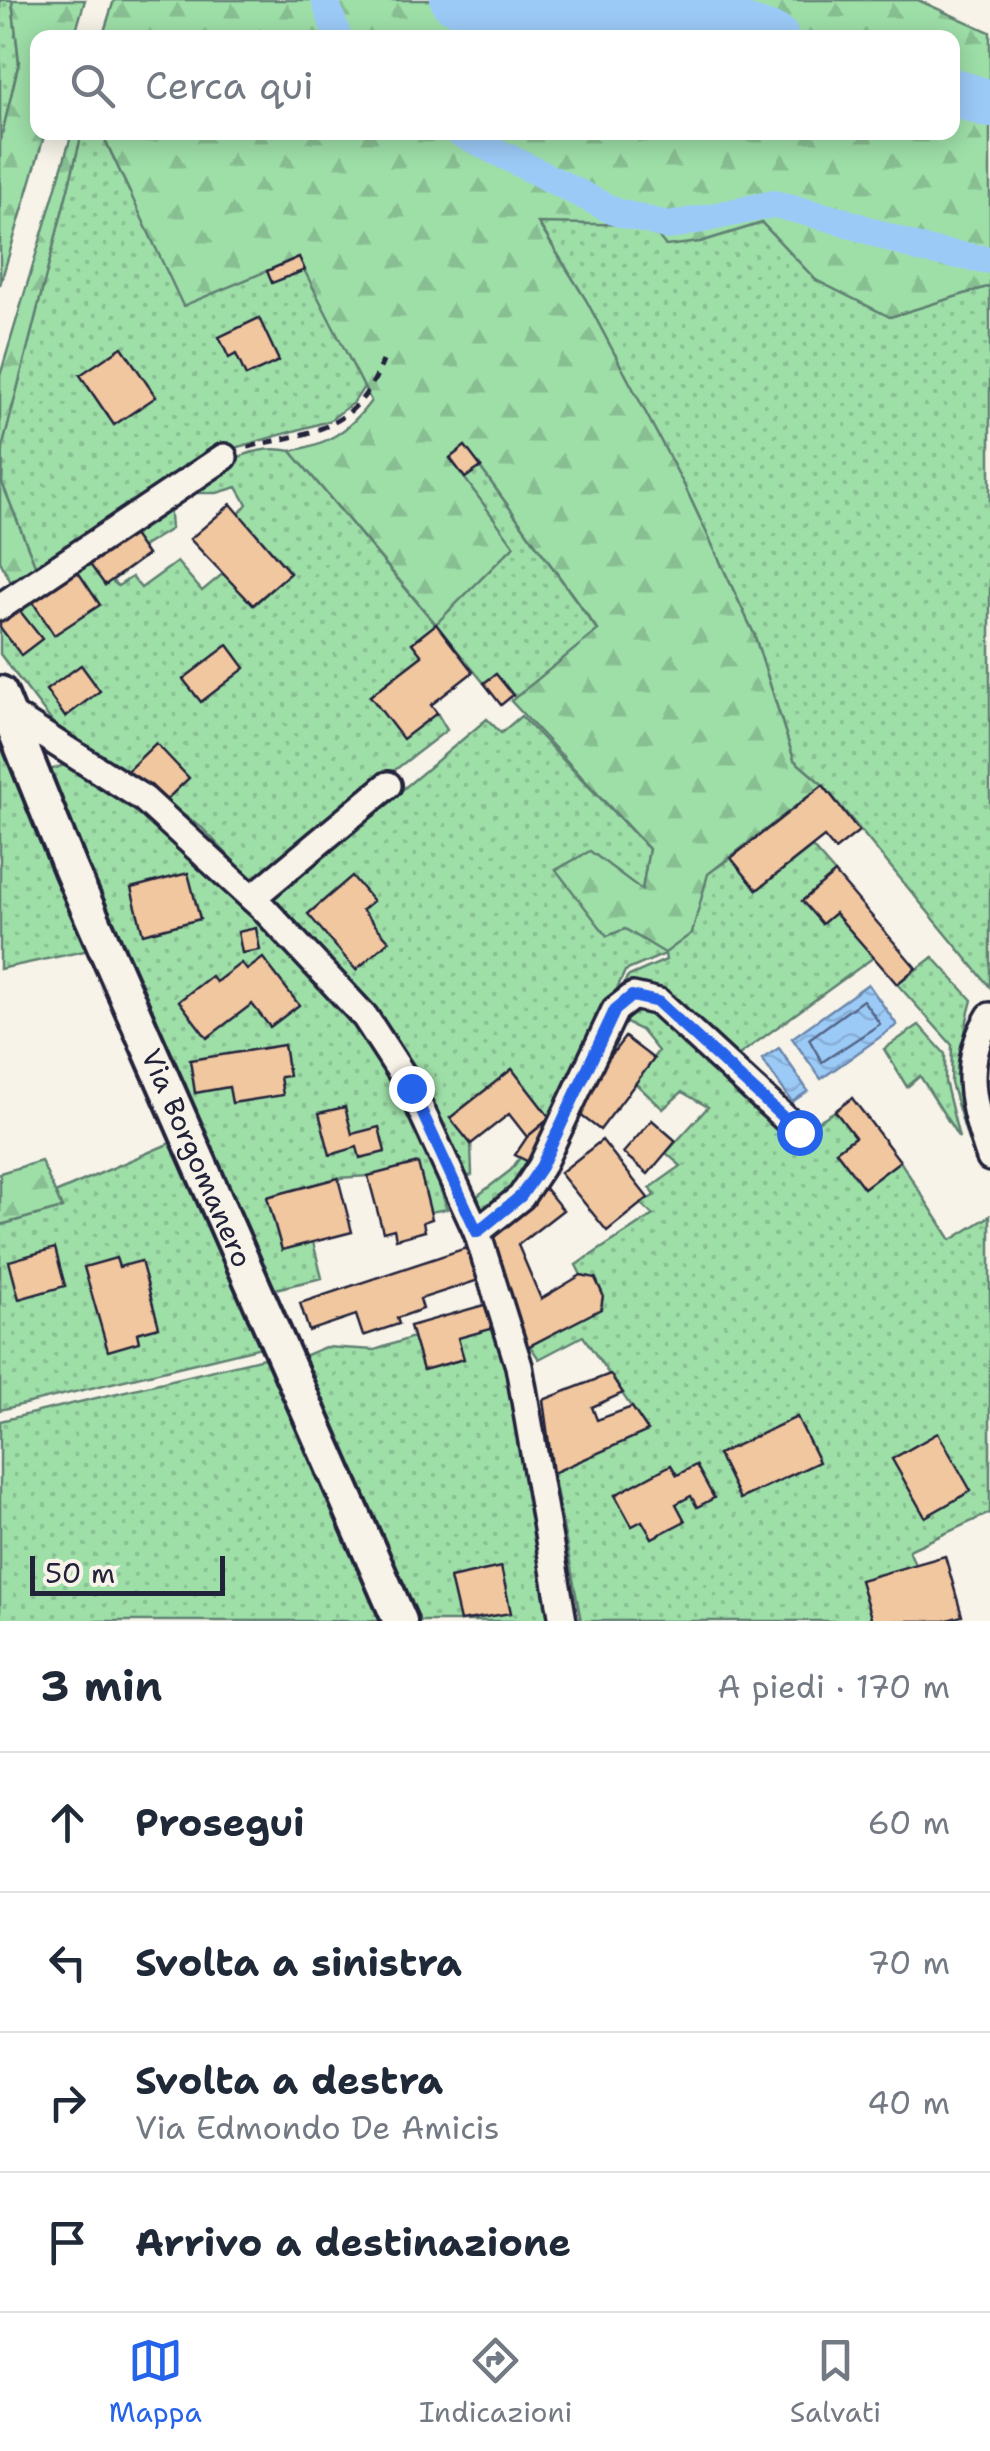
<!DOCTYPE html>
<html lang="it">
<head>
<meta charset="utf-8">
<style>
	body { margin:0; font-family:"Shantell Sans",sans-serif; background:#f6f6f7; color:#1f2937 }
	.scale { position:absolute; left:30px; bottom:25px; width:195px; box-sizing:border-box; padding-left:10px; border:5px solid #22223b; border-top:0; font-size:28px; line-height:35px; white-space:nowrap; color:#22223b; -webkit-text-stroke:8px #f7f3e8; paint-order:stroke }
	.stop { position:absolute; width:30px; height:30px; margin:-22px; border:8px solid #2563eb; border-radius:50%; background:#fff }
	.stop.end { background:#2563eb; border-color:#fff; box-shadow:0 2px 10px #0008 }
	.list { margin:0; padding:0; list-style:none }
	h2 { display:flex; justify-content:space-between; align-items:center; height:130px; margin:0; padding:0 40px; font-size:42px }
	h2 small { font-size:32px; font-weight:400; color:#747a83 }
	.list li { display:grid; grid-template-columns:65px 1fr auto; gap:30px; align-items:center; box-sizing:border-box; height:140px; padding:0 40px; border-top:2px solid #e0e1e3 }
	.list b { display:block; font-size:38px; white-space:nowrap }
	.list p { margin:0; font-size:32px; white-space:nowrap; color:#747a83 }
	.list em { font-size:32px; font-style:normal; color:#747a83 }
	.icon { flex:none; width:55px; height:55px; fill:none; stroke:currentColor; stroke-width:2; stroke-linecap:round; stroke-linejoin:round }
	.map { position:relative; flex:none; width:990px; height:1621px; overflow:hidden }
	.search { position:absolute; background:#fff; box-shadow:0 5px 25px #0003; left:30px; right:30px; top:30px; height:110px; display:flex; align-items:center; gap:25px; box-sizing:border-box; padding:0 35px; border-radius:20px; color:#747a83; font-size:38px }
	.sheet { height:690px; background:#fff }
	nav { display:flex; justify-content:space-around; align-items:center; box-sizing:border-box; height:140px; border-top:2px solid #e0e1e3; background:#fff; font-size:28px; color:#747a83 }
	nav a { display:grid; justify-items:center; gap:5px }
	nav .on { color:#2563eb }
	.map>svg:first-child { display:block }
</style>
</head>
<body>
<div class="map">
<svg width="990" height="1621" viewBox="0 0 990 1621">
	<defs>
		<pattern id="green-dots" width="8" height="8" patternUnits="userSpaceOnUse" patternTransform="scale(2.5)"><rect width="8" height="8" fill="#9edfa8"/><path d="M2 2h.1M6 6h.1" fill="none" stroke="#88bf92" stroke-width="1.8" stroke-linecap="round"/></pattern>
		<pattern id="forest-firs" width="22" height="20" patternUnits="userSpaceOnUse" patternTransform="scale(2.5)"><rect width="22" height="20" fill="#9edfa8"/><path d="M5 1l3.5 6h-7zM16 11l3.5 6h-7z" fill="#88bf92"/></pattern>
		<pattern id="water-waves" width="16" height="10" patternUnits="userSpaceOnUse" patternTransform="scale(2.5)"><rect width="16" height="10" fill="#9ccaf7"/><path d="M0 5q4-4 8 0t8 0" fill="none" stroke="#86add5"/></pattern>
	</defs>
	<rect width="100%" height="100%" fill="#f7f3e8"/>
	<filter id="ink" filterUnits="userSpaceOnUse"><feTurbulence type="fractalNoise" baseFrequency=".01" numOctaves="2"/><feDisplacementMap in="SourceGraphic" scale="20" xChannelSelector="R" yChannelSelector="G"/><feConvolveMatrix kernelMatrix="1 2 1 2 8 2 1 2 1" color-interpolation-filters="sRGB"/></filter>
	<g filter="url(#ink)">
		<g fill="url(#green-dots)" stroke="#608072" stroke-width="2.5">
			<polygon points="0,0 12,0 19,62 0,143"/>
			<polygon points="82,133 102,133 129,191 299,257 364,387 354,402 329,421 224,451 39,575 2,483 3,445"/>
			<polygon points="538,222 649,225 700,242 762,223 816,280 890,317 990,286 990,987 823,785 794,760 754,634 684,485 586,300"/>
			<path d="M 465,446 L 598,631 L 515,698 L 496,674 L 484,683 L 436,625 L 412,643 L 422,656 L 370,696 L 437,713 L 447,730 L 387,776 L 402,790 L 487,719 L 501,733 L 521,716 L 649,849 L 642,890 L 625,929 L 692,933 L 707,874 L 731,858 L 757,890 L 812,847 L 835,873 L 822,923 L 835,913 L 874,957 L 732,1060 L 621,992 L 627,977 L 666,960 L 665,954 L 625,971 L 537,1165 L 486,1220 L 476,1197 L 511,1170 L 521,1156 L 531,1162 L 550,1118 L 512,1069 L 450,1118 L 471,1144 L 472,1175 L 467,1177 L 423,1091 L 270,899 L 202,828 L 53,723 L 0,654 L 0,618 L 169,500 L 171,529 L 142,547 L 147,555 L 112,581 L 118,586 L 132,577 L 141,588 L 177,562 L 202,591 L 225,572 L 254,605 L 290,572 L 239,514 L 247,504 L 237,487 L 217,493 L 199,493 L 201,480 C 227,460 257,444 291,451 L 435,624 L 450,458 Z"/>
			<polygon points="0,728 89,950 0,969"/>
			<path d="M 70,763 C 185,841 328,968 398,1089 C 420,1125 434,1169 447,1209 L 430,1212 L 368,1176 L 338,1178 L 268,1198 L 282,1250 L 313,1242 L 322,1278 L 271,1290 L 87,873 L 50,770 Z"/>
			<path d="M 933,957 L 972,1000 C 955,1059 965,1092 980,1149 L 972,1153 L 951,1083 L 952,1045 L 897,984 Z"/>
			<polygon points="631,1007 659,1010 799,1141 811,1126 835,1111 855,1137 836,1151 864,1188 900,1161 951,1240 990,1216 990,1513 909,1550 915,1565 861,1580 872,1621 581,1621 553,1473 647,1430 583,1336 539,1359 530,1346 601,1308 603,1295 596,1278 581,1275 576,1265 653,1215 641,1204 655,1195 650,1188 681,1166 666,1153 708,1107 682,1092 663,1109 635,1083 658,1051 641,1030 622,1021"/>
			<polygon points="919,1025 945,1054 945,1081 959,1138 920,1076 907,1087 884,1049"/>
			<polygon points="175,1141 266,1346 0,1410 0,1225 62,1208 55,1193"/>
			<polygon points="498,1327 527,1464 549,1621 417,1621 301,1357 325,1347 375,1350 413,1337 423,1370 463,1359 458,1338"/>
			<polygon points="272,1356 389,1621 0,1621 0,1421"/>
		</g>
		<g fill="url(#forest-firs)" stroke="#608072" stroke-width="2.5">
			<polygon points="12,0 85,0 74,37 38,38 38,132 45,133 0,285 0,143 19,62"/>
			<path d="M 114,0 L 918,0 L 990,32 L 990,286 L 890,317 L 816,280 L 762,223 L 700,242 L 666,246 L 649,225 L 538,223 L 586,300 L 684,485 L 754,634 L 794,760 L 823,785 L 708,874 L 692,933 L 665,953 L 625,929 L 607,936 L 556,870 L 590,851 L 642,890 L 649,849 L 511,701 L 598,630 L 465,446 L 450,458 L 514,546 L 436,624 L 291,451 C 328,444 348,432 371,401 L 298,258 L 183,306 L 102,133 L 952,132 L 952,38 L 102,38 Z"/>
			<polygon points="72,133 82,133 3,445 2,483 39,575 16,592 0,561 0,376"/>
			<polygon points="41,1161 62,1208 0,1225 0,1173"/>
		</g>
		<g fill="url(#water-waves)" stroke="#6b87ac" stroke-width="2.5">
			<polygon points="868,984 897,1025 821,1079 792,1038"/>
			<polygon points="779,1048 808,1091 792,1102 762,1059"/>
		</g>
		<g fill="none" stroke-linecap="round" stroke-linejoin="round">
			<polygon stroke="#536586" stroke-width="2.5" points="863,1000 880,1024 822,1062 809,1039"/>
			<g stroke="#9ccaf7" stroke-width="28">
				<polyline points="325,0 338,38"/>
				<polyline points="458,132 616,212 669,226 774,204 842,221 924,250 990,260"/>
			</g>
			<g stroke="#9ccaf7" stroke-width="48">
				<polyline points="454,0 732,24 775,38"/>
				<polyline points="952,92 990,104"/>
			</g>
		</g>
		<g fill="#f1c7a0" stroke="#22223b" stroke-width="2.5">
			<polygon points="299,257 305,270 272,283 267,271"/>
			<polygon points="259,318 279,361 246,376 236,354 229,358 219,337"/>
			<polygon points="122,347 156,397 114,425 80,375"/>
			<polygon points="465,446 481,467 465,478 450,458"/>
			<polygon points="231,504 290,573 253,605 190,539"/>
			<polygon points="128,528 147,555 105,585 86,559"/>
			<polygon points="74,566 100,605 54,635 29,596"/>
			<polygon points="16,606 42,639 21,655 0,627 0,618"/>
			<polygon points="436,624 473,672 431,705 437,713 403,739 370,696 422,656 412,643"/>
			<polygon points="228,645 245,668 201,702 183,679"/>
			<polygon points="81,665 100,691 65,717 46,690"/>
			<polygon points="496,674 513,695 501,705 484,683"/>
			<polygon points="156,743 189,778 166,800 151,785 147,790 128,770"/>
			<polygon points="823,785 859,831 835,850 824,837 757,890 731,858"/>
			<polygon points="188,873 200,919 143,934 131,888"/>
			<polygon points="835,873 916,968 897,984 835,913 822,924 802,901"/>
			<polygon points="352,876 373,901 362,910 389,941 356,970 308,914"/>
			<polygon points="256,928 260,950 242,953 238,932"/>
			<polygon points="263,958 299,1005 270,1027 252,1004 207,1038 179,1001 211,976 216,982 241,963 247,970"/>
			<polygon points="625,1037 654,1059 600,1130 571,1108"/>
			<polygon points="284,1045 289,1076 280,1077 283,1095 232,1103 229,1087 195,1093 190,1060"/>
			<polygon points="512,1069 550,1118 527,1137 509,1114 471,1144 450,1118"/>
			<polygon points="852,1098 900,1161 864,1188 836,1151 855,1137 835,1111"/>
			<polygon points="345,1107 352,1134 379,1127 385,1152 360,1158 357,1147 330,1155 319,1113"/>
			<polygon points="550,1118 531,1163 515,1155 527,1137"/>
			<polygon points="652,1120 676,1141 648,1174 623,1153"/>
			<polygon points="602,1140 648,1198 607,1231 560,1173"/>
			<polygon points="418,1163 432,1219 423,1222 425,1231 396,1239 394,1229 383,1232 368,1176"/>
			<polygon points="338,1178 352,1232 282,1250 267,1197"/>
			<polygon points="544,1187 563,1210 518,1245 541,1299 581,1275 595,1278 603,1295 601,1309 527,1347 484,1232"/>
			<polygon points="475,1245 485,1278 420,1299 423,1309 397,1318 399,1324 363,1336 356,1315 309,1331 300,1303"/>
			<polygon points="55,1248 65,1286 19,1299 9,1261"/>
			<polygon points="116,1258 119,1267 141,1261 159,1327 137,1333 139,1342 108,1351 84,1267"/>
			<polygon points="491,1303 498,1327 458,1338 464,1359 423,1370 410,1326"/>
			<polygon points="610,1374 623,1393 592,1407 597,1420 632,1407 648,1431 553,1473 543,1400"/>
			<polygon points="797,1417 819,1462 740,1499 718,1454"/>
			<polygon points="938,1433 971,1491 925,1517 892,1459"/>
			<polygon points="671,1465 677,1475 696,1465 714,1498 697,1507 691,1496 676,1504 685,1521 652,1538 642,1521 632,1526 615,1495"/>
			<polygon points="945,1556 962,1616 944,1621 872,1621 860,1580"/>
			<polygon points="501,1567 511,1613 460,1621 450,1578"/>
		</g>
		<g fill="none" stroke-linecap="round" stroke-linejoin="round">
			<g stroke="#22223b" stroke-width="32">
				<g id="minor">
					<polyline points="0,607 224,457"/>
					<polyline points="6,711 144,799 264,909 365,1017 411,1088 477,1232 519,1366 563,1621"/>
					<polyline points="252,898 388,785"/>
					<path d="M 990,1016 C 960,1063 973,1108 990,1158"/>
					<polyline points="477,1232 521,1197 541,1167 615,1010 633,996 659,1002 799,1131"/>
				</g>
			</g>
			<g stroke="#22223b" stroke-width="40">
				<g id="major">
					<path id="s1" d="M 0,693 L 71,870 L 400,1621"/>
				</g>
			</g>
			<path stroke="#22223b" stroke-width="5" stroke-dasharray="10 8" stroke-linecap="butt" d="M 248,447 C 313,431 355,432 383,361"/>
			<use href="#minor" stroke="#f7f3e8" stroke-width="25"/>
			<use href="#major" stroke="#f7f3e8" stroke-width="32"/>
		</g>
	</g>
	<g fill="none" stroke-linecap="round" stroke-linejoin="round" filter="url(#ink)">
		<polyline stroke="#2563eb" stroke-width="12" points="411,1088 477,1232 521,1196 541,1167 615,1010 632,996 658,1002 799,1132"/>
	</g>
	<g text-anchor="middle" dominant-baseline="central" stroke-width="8" stroke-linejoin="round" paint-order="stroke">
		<g font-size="28" fill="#22223b" stroke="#f7f3e8">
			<text stroke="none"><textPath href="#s1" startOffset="505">Via Borgomanero</textPath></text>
		</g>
	</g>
</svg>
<div class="scale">50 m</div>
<div class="stop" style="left:799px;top:1132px"></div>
<div class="stop end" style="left:411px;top:1088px"></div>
<div class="search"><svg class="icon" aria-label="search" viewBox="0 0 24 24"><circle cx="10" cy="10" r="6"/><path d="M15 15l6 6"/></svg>Cerca qui</div>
</div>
<section class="sheet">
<h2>3 min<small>A piedi · 170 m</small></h2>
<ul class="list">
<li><svg class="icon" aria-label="ahead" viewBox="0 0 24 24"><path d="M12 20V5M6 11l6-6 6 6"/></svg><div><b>Prosegui</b></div><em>60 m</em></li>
<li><svg class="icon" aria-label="left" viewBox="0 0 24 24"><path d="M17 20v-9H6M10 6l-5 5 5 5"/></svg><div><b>Svolta a sinistra</b></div><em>70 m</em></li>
<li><svg class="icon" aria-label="right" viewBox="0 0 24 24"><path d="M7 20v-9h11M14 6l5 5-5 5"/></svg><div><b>Svolta a destra</b><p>Via Edmondo De Amicis</p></div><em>40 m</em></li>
<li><svg class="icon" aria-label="arrive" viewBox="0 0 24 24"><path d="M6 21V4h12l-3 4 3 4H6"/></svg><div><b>Arrivo a destinazione</b></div></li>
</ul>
</section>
<nav>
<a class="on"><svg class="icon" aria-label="map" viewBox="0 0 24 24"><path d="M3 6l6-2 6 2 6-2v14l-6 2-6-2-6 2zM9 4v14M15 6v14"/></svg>Mappa</a>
<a><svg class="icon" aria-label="directions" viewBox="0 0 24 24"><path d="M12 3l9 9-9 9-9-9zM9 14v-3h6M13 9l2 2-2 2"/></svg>Indicazioni</a>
<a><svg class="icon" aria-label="saved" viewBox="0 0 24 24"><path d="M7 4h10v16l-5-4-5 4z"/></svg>Salvati</a>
</nav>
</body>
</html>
